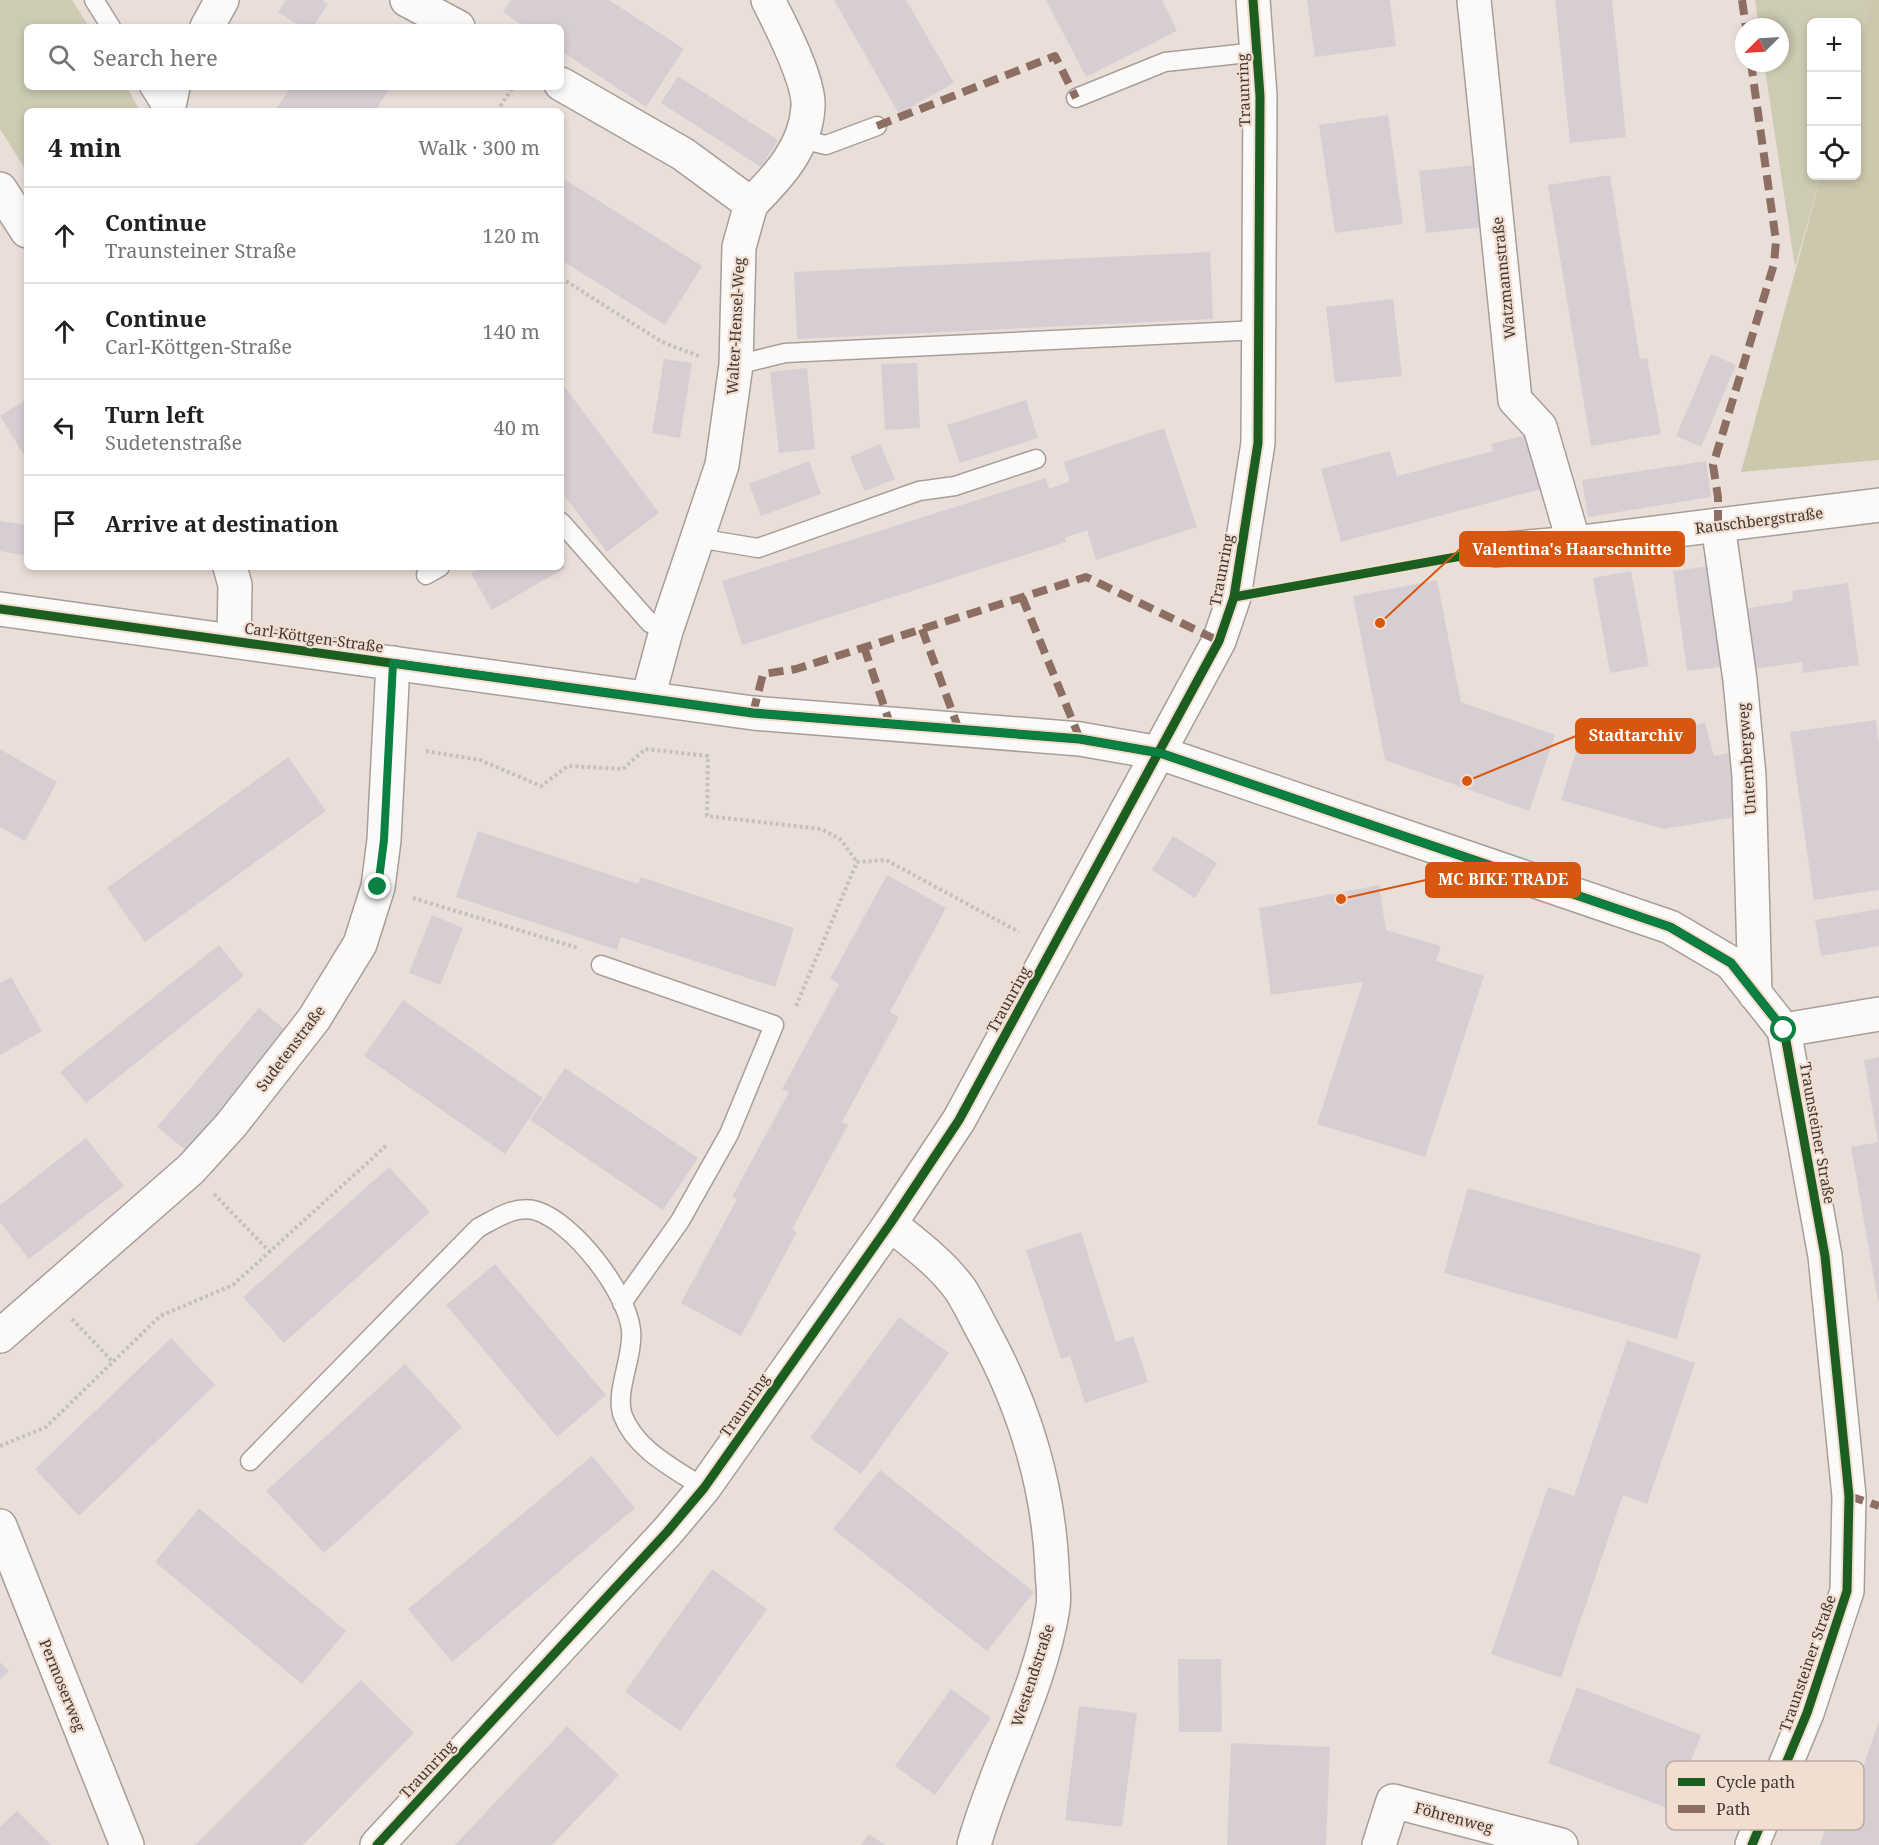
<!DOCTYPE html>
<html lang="en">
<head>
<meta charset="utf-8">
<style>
	body { margin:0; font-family:"Noto Serif",serif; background:#f6f6f6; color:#202124 }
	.controls { position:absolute; right:18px; top:18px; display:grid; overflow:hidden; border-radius:9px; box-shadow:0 3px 9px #0003 }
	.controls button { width:54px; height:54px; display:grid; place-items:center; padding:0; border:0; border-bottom:2px solid #e0e0e0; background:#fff; color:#202124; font:30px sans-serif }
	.compass { position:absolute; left:1735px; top:18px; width:54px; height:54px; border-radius:50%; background:#fff; box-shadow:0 3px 9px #0003; rotate:246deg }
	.stop { position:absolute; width:18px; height:18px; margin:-14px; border:4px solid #0b8043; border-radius:50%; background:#fff }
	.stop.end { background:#0b8043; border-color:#fff; box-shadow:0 2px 6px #0008 }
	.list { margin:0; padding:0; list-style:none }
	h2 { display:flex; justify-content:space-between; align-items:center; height:78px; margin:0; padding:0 24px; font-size:26px }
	h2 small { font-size:20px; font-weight:400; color:#757577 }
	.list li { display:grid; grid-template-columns:39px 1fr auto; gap:18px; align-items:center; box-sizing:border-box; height:96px; padding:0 24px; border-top:2px solid #e0e0e0 }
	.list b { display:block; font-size:22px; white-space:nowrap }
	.list p { margin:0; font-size:20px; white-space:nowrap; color:#757577 }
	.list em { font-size:20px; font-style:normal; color:#757577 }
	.icon { flex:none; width:33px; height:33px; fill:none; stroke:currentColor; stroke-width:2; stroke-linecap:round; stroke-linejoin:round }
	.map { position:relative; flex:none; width:1879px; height:1845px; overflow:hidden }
	.search { position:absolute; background:#fff; box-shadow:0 3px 9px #0003; left:24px; top:24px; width:540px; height:66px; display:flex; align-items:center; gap:15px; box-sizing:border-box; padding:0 21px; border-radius:9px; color:#757577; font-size:22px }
	.panel { position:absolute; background:#fff; box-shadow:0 3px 9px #0003; left:24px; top:108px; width:540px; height:462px; border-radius:9px }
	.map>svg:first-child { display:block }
</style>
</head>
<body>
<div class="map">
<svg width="1879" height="1845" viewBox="0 0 1879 1845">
	<rect width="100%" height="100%" fill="#eadfd8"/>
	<g fill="#cecbb3">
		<polygon points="0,0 72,0 89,27 27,27 27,87 127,87 140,111 27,111 27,172 0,129"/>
		<polygon points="1755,0 1871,0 1857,51 1856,22 1812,22 1812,176 1821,176 1795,267 1764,63 1780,63 1780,27 1759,27"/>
	</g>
	<polygon fill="#cbc8ad" points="1871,0 1879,0 1879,460 1741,472 1821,176 1856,176 1857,51"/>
	<g fill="#d7ced4">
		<polygon points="286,0 322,0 328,4 313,27 301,27 278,12"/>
		<polygon points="511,0 609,0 684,49 646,107 561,51 561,27 525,27 503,12"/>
		<polygon points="834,0 906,0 954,83 899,114"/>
		<polygon points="1046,0 1162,0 1177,31 1086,77"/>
		<polygon points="1307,0 1390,0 1396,46 1315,57"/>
		<polygon points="1555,0 1612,0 1626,137 1570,143"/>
		<polygon points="678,76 778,140 761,167 661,103"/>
		<polygon points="291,87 390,87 375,111 275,111"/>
		<polygon points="1388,115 1403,224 1335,233 1319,125"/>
		<polygon points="1485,164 1493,226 1426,233 1419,171"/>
		<polygon points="1610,175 1640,359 1647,358 1661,434 1591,446 1548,185"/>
		<polygon points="561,177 702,266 665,325 561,260"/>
		<polygon points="1210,252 1213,319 797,339 794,272"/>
		<polygon points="1393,299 1402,376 1335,383 1326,307"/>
		<polygon points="1711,354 1736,365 1701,447 1676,436"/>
		<polygon points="664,359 692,363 680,438 652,433"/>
		<polygon points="917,363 920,428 885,430 881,364"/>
		<polygon points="807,368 815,449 779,453 770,372"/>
		<polygon points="561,382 659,513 607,552 561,491"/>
		<polygon points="27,399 27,460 0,416"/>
		<polygon points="1026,400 1038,438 960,463 947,425"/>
		<polygon points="1164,428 1197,527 1096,560 1087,530 1065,538 1066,542 742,645 722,581 1046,478 1049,489 1070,481 1064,462"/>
		<polygon points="1535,433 1549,487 1341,542 1321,469 1390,451 1397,476 1493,451 1491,444"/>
		<polygon points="880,444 895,479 865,491 850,457"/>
		<polygon points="809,461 821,494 761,516 749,484"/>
		<polygon points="1706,461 1711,497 1588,517 1582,480"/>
		<polygon points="0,521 27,525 27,556 0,551"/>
		<polygon points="561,562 565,568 492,610 471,574 483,567 561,567"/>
		<polygon points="1709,566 1722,667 1687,671 1673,571"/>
		<polygon points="1631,571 1649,666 1610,673 1593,578"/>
		<polygon points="1437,580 1461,702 1555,735 1529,811 1385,760 1353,596"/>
		<polygon points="1848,583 1859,665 1803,673 1802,662 1746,670 1737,610 1793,601 1792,591"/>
		<polygon points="1586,720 1673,742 1673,733 1705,722 1714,756 1729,753 1742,816 1664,829 1561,800"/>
		<polygon points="1876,720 1879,746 1879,890 1814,900 1790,732"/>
		<polygon points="0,749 57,782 25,841 0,827"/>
		<polygon points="288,757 326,811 145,942 107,888"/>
		<polygon points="478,831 638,884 641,877 794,928 775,987 621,937 617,950 456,897"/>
		<polygon points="1173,836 1217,863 1195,898 1152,870"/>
		<polygon points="887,875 946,908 890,1012 899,1017 842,1122 848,1125 792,1229 797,1232 741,1336 681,1303 737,1199 732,1197 789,1092 782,1089 839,984 830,979"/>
		<polygon points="1379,885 1386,930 1441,946 1436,961 1484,976 1425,1157 1317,1124 1363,982 1271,995 1259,908"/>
		<polygon points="1879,909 1879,946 1821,956 1815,920"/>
		<polygon points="432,915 463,928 440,985 409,973"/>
		<polygon points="219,945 244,976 86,1103 60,1072"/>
		<polygon points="11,977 42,1031 0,1055 0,983"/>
		<polygon points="403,1000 543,1098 505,1154 364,1056"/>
		<polygon points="259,1008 289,1033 188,1152 157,1127"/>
		<polygon points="1879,1057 1879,1301 1878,1301 1851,1147 1878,1142 1864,1060"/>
		<polygon points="565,1068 698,1158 663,1210 530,1120"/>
		<polygon points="86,1138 124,1186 29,1259 0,1222 0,1205"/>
		<polygon points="389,1167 430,1212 284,1343 243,1297"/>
		<polygon points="1468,1188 1701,1254 1677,1339 1444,1273"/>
		<polygon points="1081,1232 1116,1342 1133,1336 1148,1382 1085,1403 1070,1356 1061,1359 1026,1250"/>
		<polygon points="495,1264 606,1395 557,1437 446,1305"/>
		<polygon points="899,1317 949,1353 861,1474 810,1438"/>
		<polygon points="171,1338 215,1385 79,1516 35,1469"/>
		<polygon points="1627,1340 1695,1363 1647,1504 1623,1495 1561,1678 1491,1654 1548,1487 1574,1496"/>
		<polygon points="405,1364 462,1427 324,1553 266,1491"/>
		<polygon points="592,1456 635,1508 452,1662 408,1609"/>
		<polygon points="880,1470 1034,1592 987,1651 833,1529"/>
		<polygon points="199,1508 346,1631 302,1684 155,1562"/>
		<polygon points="712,1569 767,1609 680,1731 625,1692"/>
		<polygon points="1178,1659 1221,1659 1222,1732 1179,1732"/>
		<polygon points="0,1662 9,1671 0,1680"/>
		<polygon points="361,1680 414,1733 303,1845 195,1845"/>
		<polygon points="1577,1687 1701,1735 1672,1810 1548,1763"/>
		<polygon points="951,1689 991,1718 935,1795 895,1766"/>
		<polygon points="1079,1706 1137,1713 1122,1827 1065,1820"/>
		<polygon points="1879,1721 1879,1845 1820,1845 1841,1783 1856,1788"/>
		<polygon points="567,1726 619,1775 552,1845 455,1845"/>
		<polygon points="1231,1743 1330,1747 1326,1845 1227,1845"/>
		<polygon points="17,1811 51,1845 0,1845 0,1827"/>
		<polygon points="869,1834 885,1845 861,1845"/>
	</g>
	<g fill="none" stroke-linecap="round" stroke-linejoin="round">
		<g stroke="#a69e99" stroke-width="21">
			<g id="lane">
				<polyline points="94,0 111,27"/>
				<polyline points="149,87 164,111"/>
				<polyline points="1076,98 1165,62 1257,52"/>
				<polyline points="800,139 826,145 877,126"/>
				<polyline points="736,365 785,353 1259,330"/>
				<polyline points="561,522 650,623 666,631"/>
				<polyline points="697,538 758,548 919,491 955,486 1036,459"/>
				<polyline points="426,575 440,567"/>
				<polyline points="601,965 774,1025 729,1134 680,1221 622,1303"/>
				<path d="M 250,1461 L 478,1228 C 495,1219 516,1204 537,1211 C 574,1223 627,1292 631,1330 C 634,1356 614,1393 623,1416 C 636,1450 675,1469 704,1488"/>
			</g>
		</g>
		<g stroke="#a69e99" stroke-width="36">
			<g id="street">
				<polyline points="407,0 458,27"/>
				<polyline points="1474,0 1515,400 1540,427 1574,543"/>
				<polyline points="207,27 222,0"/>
				<polyline points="561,84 683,154 751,204 739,247 736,365 722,465 666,631 648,698"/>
				<polyline points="168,111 173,87"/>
				<polyline points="0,189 27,231"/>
				<path d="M 751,204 C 778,177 806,147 808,107 C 810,81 780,24 768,0"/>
				<polyline points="1718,525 1740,680 1749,776 1755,994"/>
				<polyline points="1495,550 1574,543 1879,505"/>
				<polyline points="230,567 235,585 234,641"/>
				<polyline points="0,609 753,713 1080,739 1160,753 1670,927 1731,963 1784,1030 1825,1256 1849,1496 1847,1591 1807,1713 1752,1845"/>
				<polyline points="1784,1030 1879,1014"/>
				<path d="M 890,1224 C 915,1244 941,1263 960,1289 C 968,1301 975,1316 982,1329 C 1023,1403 1048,1481 1052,1567 C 1052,1580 1055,1595 1053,1607 C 1040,1690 996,1765 974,1845"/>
				<polyline points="0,1336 191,1169 231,1125 314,1019 360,944 378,887 384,840 393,663"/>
				<polyline points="0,1526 127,1845"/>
				<polyline points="1379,1845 1393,1801 1561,1845"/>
			</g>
		</g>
		<g stroke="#a69e99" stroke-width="36">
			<polyline id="secondary" points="377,1845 667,1532 704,1488 890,1224 959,1120 1219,641 1234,597 1258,443 1260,96 1253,0"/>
		</g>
		<g stroke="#c5c0be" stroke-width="4" stroke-dasharray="3 3" stroke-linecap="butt">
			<polyline points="497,111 513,87"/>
			<polyline points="561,278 662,342 701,357"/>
			<polyline points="426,751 480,760 541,786 568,766 623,769 645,749 708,756 707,816 821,829 840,839 857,862"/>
			<polyline points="413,898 578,948"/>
			<polyline points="796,1006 857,862 886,860 1019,932"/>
			<polyline points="214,1194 270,1252"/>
			<polyline points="72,1319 113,1362"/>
			<polyline points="0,1446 46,1427 160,1316 233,1285 388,1144"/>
		</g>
		<use href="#lane" stroke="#fcfaf9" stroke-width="18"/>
		<use href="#street" stroke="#fcfaf9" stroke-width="33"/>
		<use href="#secondary" stroke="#fcfaf9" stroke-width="33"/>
		<g stroke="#8d6e63" stroke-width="8" stroke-dasharray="15 8" stroke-linecap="butt">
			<polyline points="1742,0 1746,27"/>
			<polyline points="877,126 1055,56 1076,98"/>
			<polyline points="1718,525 1718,497 1713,465 1774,264 1776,241 1751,63"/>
			<polyline points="1022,597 1080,739"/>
			<polyline points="922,629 959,730"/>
			<polyline points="864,647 890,724"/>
			<polyline points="753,713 763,674 796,669 1086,577 1219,641"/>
			<polyline points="1849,1496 1879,1506"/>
		</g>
		<g stroke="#f1ded1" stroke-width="13">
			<g id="cycleway">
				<polyline points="1234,597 1495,550"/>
				<polyline points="0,609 753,713 1080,739 1160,753 1670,927 1731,963 1784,1030 1825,1256 1849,1496 1847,1591 1807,1713 1752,1845"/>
				<polyline points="377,1845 667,1532 704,1488 890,1224 959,1120 1219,641 1234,597 1258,443 1260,96 1253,0"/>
			</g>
		</g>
		<use href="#cycleway" stroke="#1b5e20" stroke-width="9"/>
	</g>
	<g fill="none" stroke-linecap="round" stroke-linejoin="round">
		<polyline stroke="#0b8043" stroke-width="8" points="378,887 384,840 393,663 753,713 1080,739 1160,753 1670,927 1731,963 1784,1030"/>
	</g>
	<g text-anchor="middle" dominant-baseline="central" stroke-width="4.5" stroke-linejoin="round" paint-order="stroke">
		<g font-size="15" fill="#3f3832" stroke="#f1ded1">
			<text transform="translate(1243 90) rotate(-92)">Traunring</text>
			<text transform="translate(1503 278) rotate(-96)">Watzmannstraße</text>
			<text transform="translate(735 326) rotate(-87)">Walter-Hensel-Weg</text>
			<text transform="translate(1759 520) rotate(-7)">Rauschbergstraße</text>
			<text transform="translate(1221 570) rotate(-79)">Traunring</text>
			<text transform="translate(314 637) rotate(8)">Carl-Köttgen-Straße</text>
			<text transform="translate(1746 759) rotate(-94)">Unternbergweg</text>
			<text transform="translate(1008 999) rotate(-61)">Traunring</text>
			<text transform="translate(290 1048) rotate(-53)">Sudetenstraße</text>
			<text transform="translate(1818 1133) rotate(80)">Traunsteiner Straße</text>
			<text transform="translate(744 1405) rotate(-55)">Traunring</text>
			<text transform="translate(1807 1663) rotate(-71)">Traunsteiner Straße</text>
			<text transform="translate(1032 1675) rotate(-72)">Westendstraße</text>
			<text transform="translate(63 1685) rotate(68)">Permoserweg</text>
			<text transform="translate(427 1769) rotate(-47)">Traunring</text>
			<text transform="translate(1454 1817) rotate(15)">Föhrenweg</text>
		</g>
	</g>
	<rect x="1666" y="1761" width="198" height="69" rx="9" fill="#f1ded1" stroke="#bcaca1" stroke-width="1.5"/>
	<rect x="1678" y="1778" width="27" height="8" fill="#1b5e20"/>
	<rect x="1678" y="1805" width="27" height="8" fill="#8d6e63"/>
	<g font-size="16" fill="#3f3832">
		<text x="1716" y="1788">Cycle path</text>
		<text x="1716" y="1815">Path</text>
	</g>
	<path fill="none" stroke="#d75610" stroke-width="2" d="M1380 623L1460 549M1467 781L1576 736M1341 899L1426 880"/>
	<g fill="#d75610" stroke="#f1ded1" stroke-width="2">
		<circle cx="1380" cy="623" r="6"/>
		<circle cx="1467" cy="781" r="6"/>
		<circle cx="1341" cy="899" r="6"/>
	</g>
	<g fill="#d75610" stroke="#d75610" stroke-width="2">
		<rect x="1460" y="532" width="224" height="34" rx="6"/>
		<rect x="1576" y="719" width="119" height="34" rx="6"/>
		<rect x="1426" y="863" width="154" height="34" rx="6"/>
	</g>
	<g font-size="16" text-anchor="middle" font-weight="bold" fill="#fff">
		<text x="1572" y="555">Valentina's Haarschnitte</text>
		<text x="1636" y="741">Stadtarchiv</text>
		<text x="1503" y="885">MC BIKE TRADE</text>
	</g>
</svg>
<div class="controls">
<button>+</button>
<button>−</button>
<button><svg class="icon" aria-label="locate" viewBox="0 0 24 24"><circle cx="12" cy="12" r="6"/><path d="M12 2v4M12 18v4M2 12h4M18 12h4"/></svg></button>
</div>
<svg class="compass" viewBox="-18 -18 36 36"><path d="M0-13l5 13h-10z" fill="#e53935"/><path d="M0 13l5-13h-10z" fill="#757577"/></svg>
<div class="stop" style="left:1784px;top:1030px"></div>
<div class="stop end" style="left:378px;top:887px"></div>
<div class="search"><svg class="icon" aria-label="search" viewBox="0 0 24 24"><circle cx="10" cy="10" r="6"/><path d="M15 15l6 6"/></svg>Search here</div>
<section class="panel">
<h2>4 min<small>Walk · 300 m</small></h2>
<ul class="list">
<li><svg class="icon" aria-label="ahead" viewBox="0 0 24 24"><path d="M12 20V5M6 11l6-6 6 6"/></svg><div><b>Continue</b><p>Traunsteiner Straße</p></div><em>120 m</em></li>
<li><svg class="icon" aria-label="ahead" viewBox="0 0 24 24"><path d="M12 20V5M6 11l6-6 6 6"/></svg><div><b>Continue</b><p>Carl-Köttgen-Straße</p></div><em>140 m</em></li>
<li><svg class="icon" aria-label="left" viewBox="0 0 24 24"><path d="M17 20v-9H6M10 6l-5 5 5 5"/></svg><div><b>Turn left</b><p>Sudetenstraße</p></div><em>40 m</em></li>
<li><svg class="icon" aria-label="arrive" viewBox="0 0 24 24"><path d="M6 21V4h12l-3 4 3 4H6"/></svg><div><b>Arrive at destination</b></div></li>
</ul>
</section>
</div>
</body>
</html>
